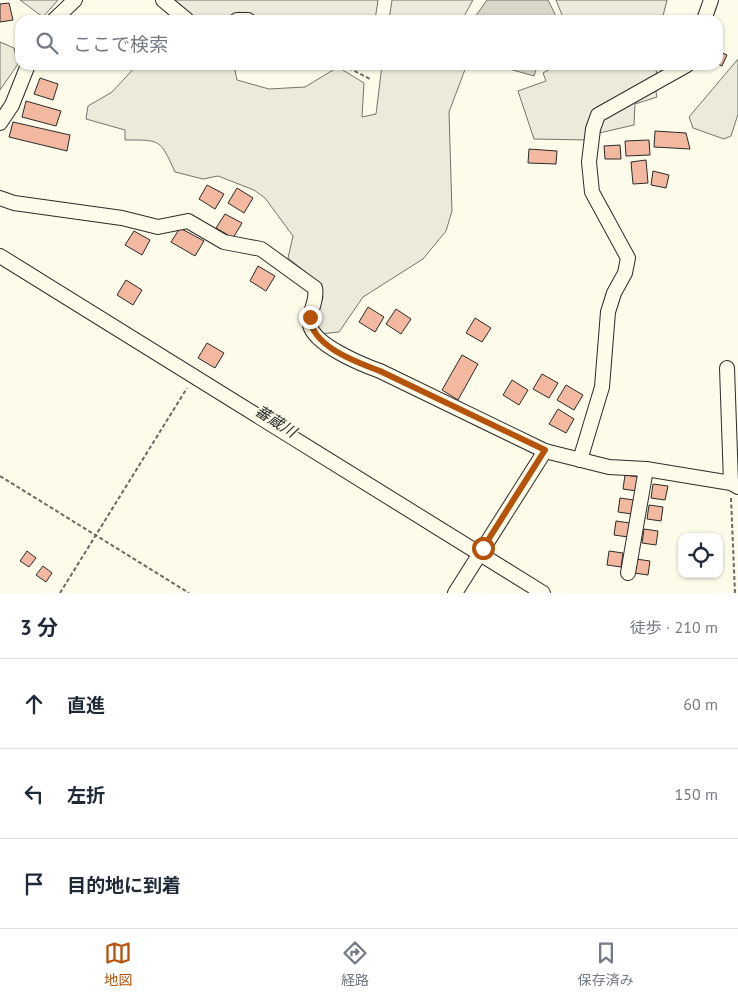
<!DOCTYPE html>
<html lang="ja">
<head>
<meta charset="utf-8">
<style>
	body { margin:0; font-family:"PT Sans","Noto Sans JP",sans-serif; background:#f2f2f3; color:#1f2937 }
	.controls { position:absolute; right:15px; bottom:15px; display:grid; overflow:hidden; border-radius:10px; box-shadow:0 1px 4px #0004 }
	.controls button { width:45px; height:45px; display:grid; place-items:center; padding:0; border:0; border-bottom:1px solid #e0e1e3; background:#fff; color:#1f2937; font:25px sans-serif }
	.stop { position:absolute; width:15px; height:15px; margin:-11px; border:4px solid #b45309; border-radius:50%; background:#fff }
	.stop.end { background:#b45309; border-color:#fff; box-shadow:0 1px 5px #0008 }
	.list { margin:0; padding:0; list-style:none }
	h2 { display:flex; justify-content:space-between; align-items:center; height:65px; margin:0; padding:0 20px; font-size:21px }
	h2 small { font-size:16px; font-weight:400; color:#747a83 }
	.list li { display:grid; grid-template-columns:32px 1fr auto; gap:15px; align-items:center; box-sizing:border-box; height:90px; padding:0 20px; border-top:1px solid #e0e1e3 }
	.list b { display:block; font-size:19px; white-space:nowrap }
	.list em { font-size:16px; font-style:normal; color:#747a83 }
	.icon { flex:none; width:28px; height:28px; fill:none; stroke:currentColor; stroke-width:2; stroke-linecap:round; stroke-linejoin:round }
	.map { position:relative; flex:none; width:738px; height:593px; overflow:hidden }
	.search { position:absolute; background:#fff; box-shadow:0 1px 4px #0004; left:15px; right:15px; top:15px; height:55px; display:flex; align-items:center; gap:12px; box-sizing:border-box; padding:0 18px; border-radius:15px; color:#747a83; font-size:19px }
	.sheet { height:335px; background:#fff }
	nav { display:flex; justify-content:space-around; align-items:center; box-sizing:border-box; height:70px; border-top:1px solid #e0e1e3; background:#fff; font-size:14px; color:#747a83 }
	nav a { display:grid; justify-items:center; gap:2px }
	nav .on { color:#b45309 }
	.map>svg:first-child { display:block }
</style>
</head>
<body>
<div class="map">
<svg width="738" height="593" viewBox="0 0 738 593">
	<rect width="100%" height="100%" fill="#fdfbea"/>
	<g fill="#ecebdb" stroke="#74746e">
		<polygon points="20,0 58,0 43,17"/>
		<polygon points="175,0 378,0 375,20 260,20 239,12 224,20 198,20"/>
		<polygon points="392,0 473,0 462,20 389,20"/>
		<polygon points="556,0 667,0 662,20 564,20"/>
		<polygon points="0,42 14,48 18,64 0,90"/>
		<polygon points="738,59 738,114 731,136 724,139 693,128 689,117"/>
		<path d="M 137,65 L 234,65 L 237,80 L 269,89 L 305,87 L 338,67 L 364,83 L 362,117 L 376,114 L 382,65 L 464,65 L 466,67 L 449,112 L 452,211 L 446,231 L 423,259 L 363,297 L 339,332 L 320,334 L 317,318 L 323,297 L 319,283 L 288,258 L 293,236 L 265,198 L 254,190 L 218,176 L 203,179 L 175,172 C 160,139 161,140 125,140 L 125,130 L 86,119 L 88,106 L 112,92 Z"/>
		<polygon points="557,65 655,65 658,79 595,113 587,140 534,139 518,91 546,81 543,73"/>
		<polygon points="655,87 657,97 635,104 634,125 599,133 600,116"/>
	</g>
	<g fill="#d8d7c9" stroke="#74746e">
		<polygon points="487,0 548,0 558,20 473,20"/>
		<polygon points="495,65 545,65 537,67 534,76"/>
	</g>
	<g fill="#f2b8a0" stroke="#2b2b2b">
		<polygon points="9,3 13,20 0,22 0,4"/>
		<polygon points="718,51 727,55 722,66 718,64"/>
		<polygon points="40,78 58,84 53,100 34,94"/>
		<polygon points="26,101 61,111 56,126 22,117"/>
		<polygon points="13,122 70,135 67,151 9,137"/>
		<polygon points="655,131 686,133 690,149 654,147"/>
		<polygon points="649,140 650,155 626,156 625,141"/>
		<polygon points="620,145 621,159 605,159 604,146"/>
		<polygon points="529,149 557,151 556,164 528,163"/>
		<polygon points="646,160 648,183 633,184 631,162"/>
		<polygon points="653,171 669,175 666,188 651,185"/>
		<polygon points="207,185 224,194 215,209 199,199"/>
		<polygon points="237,188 253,198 244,213 228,203"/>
		<polygon points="225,214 242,223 233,238 216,228"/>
		<polygon points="180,228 204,241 195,256 171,242"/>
		<polygon points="134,231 150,240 142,255 125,245"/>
		<polygon points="258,266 275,276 266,291 250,281"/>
		<polygon points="126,280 142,290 133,305 117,295"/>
		<polygon points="368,307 384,317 375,332 359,322"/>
		<polygon points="396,309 411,319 401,334 386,324"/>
		<polygon points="475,318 491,328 482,342 466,333"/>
		<polygon points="207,343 224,353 215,368 198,358"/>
		<polygon points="462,355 478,364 458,400 442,390"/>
		<polygon points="542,374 558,383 549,398 533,389"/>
		<polygon points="512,380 528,390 519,405 503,395"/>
		<polygon points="566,385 583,395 574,410 557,400"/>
		<polygon points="558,409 574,419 566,433 549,424"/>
		<polygon points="625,475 639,477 637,491 623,489"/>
		<polygon points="653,484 668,486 665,500 651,498"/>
		<polygon points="620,498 634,500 632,514 618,512"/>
		<polygon points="649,505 663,507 661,521 647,519"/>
		<polygon points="616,521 630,523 628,537 614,535"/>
		<polygon points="644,529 658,531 656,545 642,543"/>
		<polygon points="27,551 36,558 29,567 20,561"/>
		<polygon points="609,551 623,553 621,567 607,565"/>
		<polygon points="636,559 650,561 648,575 634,573"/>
		<polygon points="43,566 52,573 46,582 36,575"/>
	</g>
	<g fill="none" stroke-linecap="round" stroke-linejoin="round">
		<g stroke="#2b2b2b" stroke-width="16">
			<g id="minor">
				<polyline points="163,0 187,20"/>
				<polyline points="54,20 75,0"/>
				<polyline points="237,20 248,20"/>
				<polyline points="704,20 711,0"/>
				<polyline points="0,123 12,105 28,65"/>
				<path d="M 0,198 L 14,203 L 122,218 L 158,227 L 188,221 L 224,242 L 261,249 L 315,288 C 318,301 308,312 310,325 C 314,345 363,365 380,371 L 545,451 L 609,467 L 646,469 L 731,483 L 738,487"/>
				<polyline points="0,256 543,593"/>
				<polyline points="727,368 731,483"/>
				<polyline points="580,460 602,387 608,312 614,293 625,273 628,258 592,192 589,162 593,129 598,115 687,65"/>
				<polyline points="628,573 646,469"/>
				<polyline points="455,593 545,451"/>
			</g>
		</g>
		<g stroke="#6a6964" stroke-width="2" stroke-dasharray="4 2.5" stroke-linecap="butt">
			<polyline points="343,65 370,79"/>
			<polyline points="0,476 189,593"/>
			<polyline points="731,498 735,593"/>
			<polyline points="60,593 187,388"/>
		</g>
		<use href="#minor" stroke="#fdfbea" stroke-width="14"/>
	</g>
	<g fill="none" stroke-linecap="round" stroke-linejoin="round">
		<path stroke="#b45309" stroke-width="6" d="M 310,317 C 311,346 356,362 380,371 L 545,450 L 483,548"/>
	</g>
	<g text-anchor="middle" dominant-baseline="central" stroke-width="4" stroke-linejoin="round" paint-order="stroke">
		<g font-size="15" font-style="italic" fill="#2b2b2b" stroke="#fdfbea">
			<text transform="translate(276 421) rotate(32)">蕃蔵川</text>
		</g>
	</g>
</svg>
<div class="controls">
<button><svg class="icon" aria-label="locate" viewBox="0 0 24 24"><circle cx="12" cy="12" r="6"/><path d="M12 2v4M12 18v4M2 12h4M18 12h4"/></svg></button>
</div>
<div class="stop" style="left:483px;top:548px"></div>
<div class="stop end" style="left:310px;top:317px"></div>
<div class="search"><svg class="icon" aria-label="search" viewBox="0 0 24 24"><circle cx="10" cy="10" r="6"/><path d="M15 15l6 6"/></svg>ここで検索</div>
</div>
<section class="sheet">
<h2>3 分<small>徒歩 · 210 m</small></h2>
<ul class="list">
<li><svg class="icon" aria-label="ahead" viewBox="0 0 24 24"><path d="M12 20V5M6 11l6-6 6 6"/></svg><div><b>直進</b></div><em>60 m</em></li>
<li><svg class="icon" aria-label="left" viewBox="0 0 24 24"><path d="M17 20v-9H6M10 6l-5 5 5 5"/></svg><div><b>左折</b></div><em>150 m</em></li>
<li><svg class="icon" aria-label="arrive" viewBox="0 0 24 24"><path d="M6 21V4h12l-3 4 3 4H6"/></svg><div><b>目的地に到着</b></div></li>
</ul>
</section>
<nav>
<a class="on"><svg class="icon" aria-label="map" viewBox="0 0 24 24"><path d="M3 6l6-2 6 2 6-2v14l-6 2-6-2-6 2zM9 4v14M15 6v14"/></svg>地図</a>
<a><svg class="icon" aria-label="directions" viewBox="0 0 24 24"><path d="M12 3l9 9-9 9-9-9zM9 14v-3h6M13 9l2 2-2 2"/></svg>経路</a>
<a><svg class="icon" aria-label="saved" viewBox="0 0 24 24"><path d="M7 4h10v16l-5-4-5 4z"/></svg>保存済み</a>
</nav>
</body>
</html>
